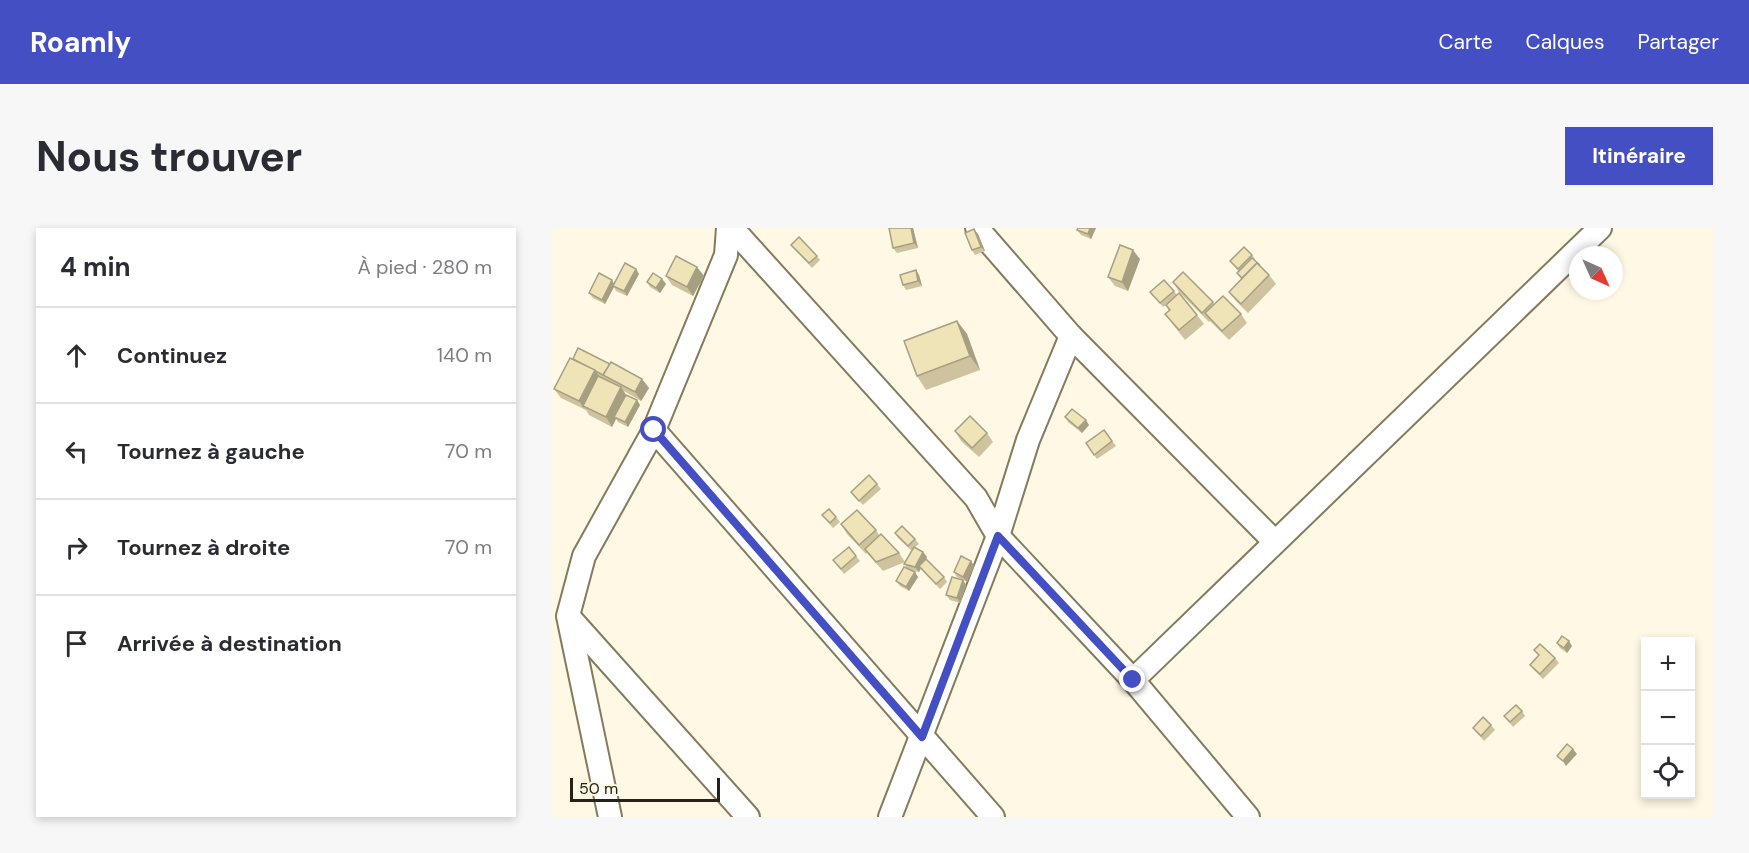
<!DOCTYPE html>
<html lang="fr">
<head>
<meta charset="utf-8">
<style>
	body { margin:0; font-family:"DM Sans",sans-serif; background:#f7f7f7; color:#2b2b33 }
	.controls { position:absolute; right:18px; bottom:18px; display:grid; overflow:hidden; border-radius:0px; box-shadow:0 3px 9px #0003 }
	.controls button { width:54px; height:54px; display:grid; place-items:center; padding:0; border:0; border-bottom:2px solid #e1e1e2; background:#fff; color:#2b2b33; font:30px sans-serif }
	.compass { position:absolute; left:1017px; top:18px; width:54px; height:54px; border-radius:50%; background:#fff; box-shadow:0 3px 9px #0003; rotate:135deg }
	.scale { position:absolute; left:18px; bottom:15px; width:150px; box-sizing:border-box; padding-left:6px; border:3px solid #262216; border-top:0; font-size:16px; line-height:21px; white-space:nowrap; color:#262216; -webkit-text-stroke:4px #fef8e4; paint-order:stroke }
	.stop { position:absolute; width:18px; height:18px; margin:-14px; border:4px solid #434fc3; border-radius:50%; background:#fff }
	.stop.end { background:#434fc3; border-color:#fff; box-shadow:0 2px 6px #0008 }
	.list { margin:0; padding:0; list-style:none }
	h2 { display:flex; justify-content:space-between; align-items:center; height:78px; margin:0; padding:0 24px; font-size:26px }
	h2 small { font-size:20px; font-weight:400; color:#7c7c81 }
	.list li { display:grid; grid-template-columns:39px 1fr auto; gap:18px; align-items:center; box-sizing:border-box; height:96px; padding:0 24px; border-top:2px solid #e1e1e2 }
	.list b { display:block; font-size:22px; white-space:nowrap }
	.list em { font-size:20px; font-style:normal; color:#7c7c81 }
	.icon { flex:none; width:33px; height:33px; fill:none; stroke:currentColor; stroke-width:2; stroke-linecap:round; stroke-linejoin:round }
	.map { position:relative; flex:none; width:1161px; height:589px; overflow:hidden; border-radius:0px }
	header { display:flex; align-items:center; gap:36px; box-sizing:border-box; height:84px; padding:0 30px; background:#434fc3; color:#fff }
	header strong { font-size:28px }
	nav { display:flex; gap:33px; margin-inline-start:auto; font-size:21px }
	.intro { display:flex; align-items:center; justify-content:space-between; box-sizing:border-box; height:144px; padding:0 36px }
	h1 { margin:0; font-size:42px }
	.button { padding:15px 27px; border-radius:0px; background:#434fc3; color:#fff; font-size:21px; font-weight:700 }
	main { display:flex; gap:36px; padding:0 36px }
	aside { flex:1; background:#fff; border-radius:0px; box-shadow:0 3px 9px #0003 }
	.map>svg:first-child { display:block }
</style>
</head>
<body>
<header>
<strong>Roamly</strong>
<nav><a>Carte</a><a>Calques</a><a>Partager</a></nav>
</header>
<div class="intro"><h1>Nous trouver</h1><a class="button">Itinéraire</a></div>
<main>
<aside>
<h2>4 min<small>À pied · 280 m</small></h2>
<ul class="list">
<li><svg class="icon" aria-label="ahead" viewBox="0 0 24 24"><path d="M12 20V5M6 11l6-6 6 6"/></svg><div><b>Continuez</b></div><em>140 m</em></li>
<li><svg class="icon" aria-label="left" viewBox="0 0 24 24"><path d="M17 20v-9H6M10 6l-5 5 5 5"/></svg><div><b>Tournez à gauche</b></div><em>70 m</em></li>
<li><svg class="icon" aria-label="right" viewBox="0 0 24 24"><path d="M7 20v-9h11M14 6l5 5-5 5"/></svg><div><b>Tournez à droite</b></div><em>70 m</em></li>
<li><svg class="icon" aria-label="arrive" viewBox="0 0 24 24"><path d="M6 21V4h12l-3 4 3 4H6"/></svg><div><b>Arrivée à destination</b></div></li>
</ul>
</aside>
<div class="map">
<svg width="1161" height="589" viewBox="0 0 1161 589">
	<rect width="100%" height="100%" fill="#fef8e4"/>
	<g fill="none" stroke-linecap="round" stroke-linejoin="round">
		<g stroke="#847b5d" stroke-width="26">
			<g id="street">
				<polyline points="180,0 424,270 446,308 581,452 696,589"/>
				<polyline points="425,0 519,108 723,314"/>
				<polyline points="102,202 441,589"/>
				<polyline points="17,389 196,589"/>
				<polyline points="581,452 1048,0"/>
				<polyline points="58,589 16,388 32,328 102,202 174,27 176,0"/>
				<polyline points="338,589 446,308 476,212 519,108"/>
			</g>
		</g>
		<use href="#street" stroke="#fff" stroke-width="22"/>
	</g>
	<g fill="#cec39e">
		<polygon points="339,0 361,0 366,20 345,25 341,20"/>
		<polygon points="526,0 544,0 539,11 529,7 525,2"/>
		<polygon points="426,6 433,23 423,27 420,22"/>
		<polygon points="239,17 265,28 268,32 260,40"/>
		<polygon points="700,27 703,31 702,32 717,47 724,56 696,85 684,73 677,64 689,51 685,45 687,44 678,33"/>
		<polygon points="588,31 576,63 563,58 556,49"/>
		<polygon points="84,41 87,46 75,68 64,63 62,59 53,76 41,70 37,65 62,56"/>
		<polygon points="367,47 370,58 354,62 351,57"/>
		<polygon points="114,48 152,48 141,68 120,57"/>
		<polygon points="110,51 114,56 108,65 98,59 95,54"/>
		<polygon points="621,54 661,74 662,76 689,86 695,95 677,112 658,93 657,94 627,64"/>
		<polygon points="622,63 625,67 645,87 652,96 633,112 613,86 617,83 614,77 616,76 611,79 598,64"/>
		<polygon points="405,93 415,106 428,142 374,162 365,148"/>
		<polygon points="18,130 90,151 97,160 89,173 72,163 74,167 85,172 88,177 76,199 66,194 64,191 60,199 37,187 34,182 9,170 2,161"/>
		<polygon points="513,189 537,197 530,205 516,194"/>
		<polygon points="552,202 564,218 545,231 534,215"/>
		<polygon points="403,203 435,205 441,214 427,229 409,213"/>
		<polygon points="325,256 329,261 311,277 299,264"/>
		<polygon points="270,287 284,289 288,294 281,300"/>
		<polygon points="289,296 324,302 327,307 347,325 353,334 331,343 315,325 314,326 295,306"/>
		<polygon points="343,305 363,311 367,316 363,319 371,324 375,329 372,333 392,349 395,354 388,361 368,340 367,344 358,342 366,349 357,363 348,358 344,353 355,340 352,336 360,323 346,310"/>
		<polygon points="304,328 308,333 292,346 281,332"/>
		<polygon points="419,333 422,338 415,354 405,349 402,344"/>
		<polygon points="411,352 414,357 408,375 398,372 394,367"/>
		<polygon points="1005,415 1020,418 1015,425 1008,420"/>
		<polygon points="982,422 1003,430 1007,435 991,451 982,442 978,437 987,428"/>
		<polygon points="970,483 973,488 961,499 952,488"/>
		<polygon points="939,497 943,502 932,513 921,500"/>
	</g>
	<g fill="#a79f81">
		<polygon points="359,0 361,0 366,20 362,15"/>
		<polygon points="538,0 544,0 539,11 536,6"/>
		<polygon points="422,1 426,6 433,23 429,19"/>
		<polygon points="581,22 588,31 576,63 570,54"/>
		<polygon points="145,39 152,48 141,68 135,59"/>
		<polygon points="84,41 87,46 75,68 72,63"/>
		<polygon points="364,42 367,47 370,58 366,53"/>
		<polygon points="110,51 114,56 108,65 104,60"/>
		<polygon points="60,52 63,57 53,76 50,72"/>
		<polygon points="405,93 415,106 428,142 418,128"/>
		<polygon points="43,142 50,152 31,178 34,183 27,173"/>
		<polygon points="90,151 97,160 89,173 83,164"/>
		<polygon points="69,159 75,169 62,189 64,191 60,199 54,189"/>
		<polygon points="85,172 88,177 76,199 73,194"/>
		<polygon points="534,192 537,197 530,205 526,200"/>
		<polygon points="371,324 375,329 367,344 363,339"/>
		<polygon points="419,333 422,338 415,354 411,349"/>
		<polygon points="363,344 366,349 357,363 354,359"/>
		<polygon points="411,352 414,357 408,375 405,370"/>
		<polygon points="1017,413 1020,418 1015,425 1012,420"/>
		<polygon points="1021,521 1025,526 1014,538 1011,533"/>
	</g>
	<g fill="#efe3b8" stroke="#a79f81" stroke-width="1.5">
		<polygon points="337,0 359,0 362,15 341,20"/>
		<polygon points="526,0 538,0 536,6 525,2"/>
		<polygon points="422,1 429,19 420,22 413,5"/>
		<polygon points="247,9 265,28 257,35 239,17"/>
		<polygon points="568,17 581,22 570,54 556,49"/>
		<polygon points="692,19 700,27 686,41 678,33"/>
		<polygon points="124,28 145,39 135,59 114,48"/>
		<polygon points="700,30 708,37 705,35 690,50 685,45"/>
		<polygon points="73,35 84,41 72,63 61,58"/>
		<polygon points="705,35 717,47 689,76 677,64"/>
		<polygon points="364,42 366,53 351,57 348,47"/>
		<polygon points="631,44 661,74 650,85 621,54"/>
		<polygon points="47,45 60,52 50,72 37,65"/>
		<polygon points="101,45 110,51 104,60 95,54"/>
		<polygon points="612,52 622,63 608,75 598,64"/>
		<polygon points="627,65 645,87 627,102 613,86 618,82 614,77"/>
		<polygon points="671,68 689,86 670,103 653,85"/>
		<polygon points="405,93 418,128 365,148 352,113"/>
		<polygon points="26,120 58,136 51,147 21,131"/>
		<polygon points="18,130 43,142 27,173 2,161"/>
		<polygon points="59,134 90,151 83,164 51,147"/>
		<polygon points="46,148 69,159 54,189 31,178"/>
		<polygon points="74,167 85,172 73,194 62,189"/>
		<polygon points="520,181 534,192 526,200 513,189"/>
		<polygon points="418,188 435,205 420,220 403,203"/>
		<polygon points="552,202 560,213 542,227 534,215"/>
		<polygon points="317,247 325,256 307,273 299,264"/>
		<polygon points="277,281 284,289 278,295 270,287"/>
		<polygon points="305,282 324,302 307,317 289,296"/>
		<polygon points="350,298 363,311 356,318 343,305"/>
		<polygon points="329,306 347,325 324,334 313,321"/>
		<polygon points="297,319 304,328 289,341 281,332"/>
		<polygon points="362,319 371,324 363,339 352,336"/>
		<polygon points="409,328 419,333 411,349 402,344"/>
		<polygon points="374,331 392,349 384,356 367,338"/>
		<polygon points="352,339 363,344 354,359 344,353"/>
		<polygon points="400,349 411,352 405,370 394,367"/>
		<polygon points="1010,408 1017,413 1012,420 1005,415"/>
		<polygon points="988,416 1003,430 988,446 978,437 987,427 982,422"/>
		<polygon points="964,477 970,483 958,494 952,488"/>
		<polygon points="931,489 939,497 929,508 921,500"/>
		<polygon points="1015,516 1021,521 1011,533 1005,528"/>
	</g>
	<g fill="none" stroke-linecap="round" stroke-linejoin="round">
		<polyline stroke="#434fc3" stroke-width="8" points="102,202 370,509 446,308 581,452"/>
	</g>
</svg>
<div class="controls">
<button>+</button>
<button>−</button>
<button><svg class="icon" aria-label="locate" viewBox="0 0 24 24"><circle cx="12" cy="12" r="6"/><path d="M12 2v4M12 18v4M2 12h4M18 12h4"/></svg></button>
</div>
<svg class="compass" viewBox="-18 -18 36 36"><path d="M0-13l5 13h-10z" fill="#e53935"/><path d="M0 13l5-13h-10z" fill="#7c7c81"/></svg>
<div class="scale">50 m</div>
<div class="stop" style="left:102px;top:202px"></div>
<div class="stop end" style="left:581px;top:452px"></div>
</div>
</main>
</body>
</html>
